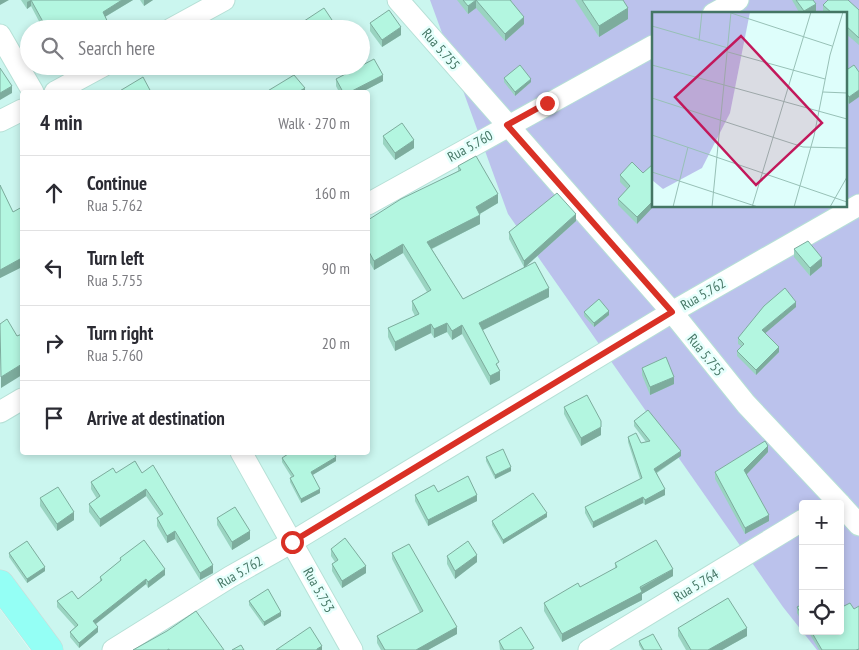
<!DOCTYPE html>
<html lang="en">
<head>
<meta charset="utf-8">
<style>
	body { margin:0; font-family:"PT Sans Narrow",sans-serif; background:#f2f2f3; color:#2b2b33 }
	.controls { position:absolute; right:15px; bottom:15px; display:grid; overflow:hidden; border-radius:5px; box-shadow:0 2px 8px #0003 }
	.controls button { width:45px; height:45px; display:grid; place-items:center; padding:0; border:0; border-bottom:1px solid #e1e1e2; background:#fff; color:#2b2b33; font:25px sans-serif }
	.stop { position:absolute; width:15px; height:15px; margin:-11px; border:4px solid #d93025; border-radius:50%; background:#fff }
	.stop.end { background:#d93025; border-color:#fff; box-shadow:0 1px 5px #0008 }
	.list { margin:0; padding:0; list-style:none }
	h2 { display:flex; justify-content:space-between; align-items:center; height:65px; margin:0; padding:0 20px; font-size:21px }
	h2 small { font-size:16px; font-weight:400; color:#7c7c81 }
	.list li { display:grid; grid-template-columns:32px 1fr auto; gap:15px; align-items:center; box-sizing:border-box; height:75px; padding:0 20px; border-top:1px solid #e1e1e2 }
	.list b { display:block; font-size:19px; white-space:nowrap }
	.list p { margin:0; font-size:16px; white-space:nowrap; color:#7c7c81 }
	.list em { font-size:16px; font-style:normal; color:#7c7c81 }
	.icon { flex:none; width:28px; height:28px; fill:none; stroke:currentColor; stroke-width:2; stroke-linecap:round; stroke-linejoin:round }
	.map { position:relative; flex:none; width:859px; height:650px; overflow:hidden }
	.search { position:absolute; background:#fff; box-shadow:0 2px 8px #0003; left:20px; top:20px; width:350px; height:55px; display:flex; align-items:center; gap:12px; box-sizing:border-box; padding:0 18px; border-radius:28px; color:#7c7c81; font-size:19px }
	.panel { position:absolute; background:#fff; box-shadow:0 2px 8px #0003; left:20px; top:90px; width:350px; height:365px; border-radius:5px }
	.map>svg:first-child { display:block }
</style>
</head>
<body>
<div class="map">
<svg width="859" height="650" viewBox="0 0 859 650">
	<rect width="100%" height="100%" fill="#defefb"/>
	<g fill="#cbf6ef" fill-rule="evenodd">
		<path d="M 0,0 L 859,0 L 859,650 L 48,650 L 0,585 ZM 653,14 L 845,14 L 845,206 L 653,206 ZM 29,29 L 361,29 L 361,66 L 29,66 ZM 22,92 L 368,92 L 368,452 L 22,452 ZM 803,504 L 840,504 L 840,631 L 803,631 Z"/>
		<polygon points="0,609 30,650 0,650"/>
	</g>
	<path fill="#bbc2ec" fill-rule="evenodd" d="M 430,0 L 859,0 L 859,650 L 817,650 L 783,607 L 508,214 ZM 653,14 L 845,14 L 845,206 L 653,206 ZM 803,504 L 840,504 L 840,631 L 803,631 Z"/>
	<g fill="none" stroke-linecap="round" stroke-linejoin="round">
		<g stroke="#b6e0d6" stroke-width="23">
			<g id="minor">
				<polyline points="398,0 672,312 746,404 840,504"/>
				<polyline points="713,14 738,0"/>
				<polyline points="171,29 224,0"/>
				<polyline points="0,35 33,92"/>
				<polyline points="55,92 103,66"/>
				<polyline points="0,121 22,110"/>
				<polyline points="368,204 653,46"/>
				<polyline points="0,412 22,399"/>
				<polyline points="241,452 352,650"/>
				<polyline points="840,504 859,525"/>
				<polyline points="113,650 230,577 292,542 672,312 859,205"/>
				<polyline points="589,650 803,520"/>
			</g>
		</g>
		<g stroke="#cedbd7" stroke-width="29">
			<polyline id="major" points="0,584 49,650"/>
		</g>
		<use href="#minor" stroke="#fff" stroke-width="21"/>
		<use href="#major" stroke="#94fff5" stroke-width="28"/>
	</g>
	<g fill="#9ad4c1">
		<polygon points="21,0 133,0 105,17 111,29 43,29 31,6 27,9"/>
		<polygon points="140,0 153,0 144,6"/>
		<polygon points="457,0 512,0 511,1 524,24 505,41 476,8 468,14"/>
		<polygon points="575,0 623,0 628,19 599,37"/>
		<polygon points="792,0 813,0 816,12 812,14 800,14"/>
		<polygon points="823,5 859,10 859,45 845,33 845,14 824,14 823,13"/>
		<polygon points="370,23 401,35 382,47 370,31"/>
		<polygon points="854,65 849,104 845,98 845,71"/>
		<polygon points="243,66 257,66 248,72"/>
		<polygon points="504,78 531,82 515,96 504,82"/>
		<polygon points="336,79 383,81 362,92 339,92 336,86"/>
		<polygon points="383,136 414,148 395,160 383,144"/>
		<polygon points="458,166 498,203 480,214 480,224 432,249 463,299 524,267 509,239 509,232 576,221 526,266 549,297 482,330 499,369 500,380 490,385 462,334 452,340 447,332 434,338 431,333 395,351 388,337 388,328 415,316 412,310 412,301 427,292 403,253 374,270 368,259 368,220 458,171"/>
		<polygon points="643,173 637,224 618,205 618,199 627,189 620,182 620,175"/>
		<polygon points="0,185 13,212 22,207 22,271 20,268 0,278"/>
		<polygon points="794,249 822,266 810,276 794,257"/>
		<polygon points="796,307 765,333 779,352 756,375 737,356 737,351 741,346 738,344 738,338"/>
		<polygon points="584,312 609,315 594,327 584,316"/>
		<polygon points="642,368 674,384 650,395 642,375"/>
		<polygon points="564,407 601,435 581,446 564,414"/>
		<polygon points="634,421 681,456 657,473 665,495 645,505 643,503 593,528 585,513 585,507 640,479 628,442 628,437 641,443 646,442 634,426"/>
		<polygon points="768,452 746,475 769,521 745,534 715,479 715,472"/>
		<polygon points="486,457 511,471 495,479 486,461"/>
		<polygon points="282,458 336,461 312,475 320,493 301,503 290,482 290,478 292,478 282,462"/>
		<polygon points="116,473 142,473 213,573 200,580 175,539 167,543 157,526 157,518 160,516 146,496 100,527 89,512 89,504 97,499 91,489 91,482"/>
		<polygon points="438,492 477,501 428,526 415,501 415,495"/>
		<polygon points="40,498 74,520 57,531 40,506"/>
		<polygon points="547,517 503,544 492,525 492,521"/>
		<polygon points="217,518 250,539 232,550 217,525"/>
		<polygon points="331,549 366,573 342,588 332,571 332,564 335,562 331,556"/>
		<polygon points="9,553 45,571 27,583 9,557"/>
		<polygon points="392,553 457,634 428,650 381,650 377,643 377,636 420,613 392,559"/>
		<polygon points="447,556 477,562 455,579 447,564"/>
		<polygon points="120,558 165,575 148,588 146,584 96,624 98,632 79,648 70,637 70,632 75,627 57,607 57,601 78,599 100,582 100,577 120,561"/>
		<polygon points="615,563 673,576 642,594 642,600 562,642 544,611 544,603 580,587 615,569"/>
		<polygon points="249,601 281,616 264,626 249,605"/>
		<polygon points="803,604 803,623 797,613 797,607"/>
		<polygon points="854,609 859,650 819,650 808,631 840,631"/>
		<polygon points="678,628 747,636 722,650 686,650 678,636"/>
		<polygon points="499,641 534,650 500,650"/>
		<polygon points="639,641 662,650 642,650 639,645"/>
	</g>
	<g fill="#7dac9d">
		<polygon points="0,0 9,0 0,5"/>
		<polygon points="31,0 31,6 27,9 27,2"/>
		<polygon points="122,0 133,0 103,18 103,12"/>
		<polygon points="144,0 153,0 144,6"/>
		<polygon points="476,0 476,8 468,14 468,6"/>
		<polygon points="816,4 816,12 812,14 804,14 804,11"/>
		<polygon points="628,8 628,19 599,37 599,26"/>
		<polygon points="524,17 524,24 505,41 505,34"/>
		<polygon points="401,27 401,35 382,47 382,40"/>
		<polygon points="248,66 257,66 248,72"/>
		<polygon points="383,75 383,81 362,92 350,92"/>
		<polygon points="531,79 531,82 515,96 515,92"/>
		<polygon points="12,86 12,93 0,100 0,93"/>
		<polygon points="305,88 305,92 298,92"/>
		<polygon points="859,90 859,97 849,104 849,97"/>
		<polygon points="414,140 414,148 395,160 395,153"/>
		<polygon points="498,194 498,203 476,216 476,207"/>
		<polygon points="653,201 653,206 654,206 637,224 637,217"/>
		<polygon points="576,214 576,221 524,268 524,261"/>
		<polygon points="480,215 480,224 427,251 427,242"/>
		<polygon points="403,244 403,253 374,270 374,261"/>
		<polygon points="822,258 822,266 810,276 810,268"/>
		<polygon points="20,259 20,268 0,278 0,270"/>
		<polygon points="549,288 549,297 479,332 479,323"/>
		<polygon points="796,302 796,307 762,336 762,330"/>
		<polygon points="609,311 609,315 594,327 594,323"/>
		<polygon points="447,323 447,332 434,338 434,329"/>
		<polygon points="431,324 431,333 395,351 395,342"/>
		<polygon points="462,325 462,334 452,340 452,331"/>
		<polygon points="779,347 779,352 756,375 756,370"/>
		<polygon points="22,364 22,375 1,388 1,377"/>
		<polygon points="500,371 500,380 490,385 490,376"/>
		<polygon points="674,377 674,384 650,395 650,387"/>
		<polygon points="601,427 601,435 581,446 581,438"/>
		<polygon points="768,446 768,452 744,477 744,470"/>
		<polygon points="681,451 681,456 654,474 654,469"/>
		<polygon points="336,457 336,461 311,476 311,472"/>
		<polygon points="511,467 511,471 495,479 495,475"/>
		<polygon points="146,489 146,496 100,527 100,519"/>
		<polygon points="320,489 320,493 301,503 301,499"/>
		<polygon points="665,489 665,495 645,505 645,500"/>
		<polygon points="477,495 477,501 428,526 428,520"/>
		<polygon points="643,497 643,503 593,528 593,522"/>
		<polygon points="74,512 74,520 57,531 57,524"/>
		<polygon points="547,513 547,517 503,544 503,540"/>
		<polygon points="769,515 769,521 745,534 745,528"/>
		<polygon points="175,531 175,539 167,543 167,536"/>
		<polygon points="250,531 250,539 232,550 232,542"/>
		<polygon points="477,555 477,562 455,579 455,571"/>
		<polygon points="213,565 213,573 200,580 200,573"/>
		<polygon points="366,566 366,573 342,588 342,581"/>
		<polygon points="45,567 45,571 27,583 27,579"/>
		<polygon points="165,569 165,575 148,588 148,582"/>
		<polygon points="673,569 673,576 642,594 642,600 562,642 562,634"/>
		<polygon points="842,569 842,576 840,578 840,570"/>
		<polygon points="146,579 146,584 93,626 93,621"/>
		<polygon points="281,612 281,616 264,626 264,622"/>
		<polygon points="98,627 98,632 79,648 79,643"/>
		<polygon points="457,627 457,634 428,650 416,650"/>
		<polygon points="747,628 747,636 722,650 708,650"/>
		<polygon points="322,646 322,650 317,650 317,649"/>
	</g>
	<g fill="#b3f6e0" stroke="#7dac9d">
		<polygon points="31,0 122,0 103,12 111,29 47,29"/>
		<polygon points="463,0 510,0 524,17 505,34 476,0 468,6"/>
		<polygon points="582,0 623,0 628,8 599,26"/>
		<polygon points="796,0 813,0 816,4 804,11"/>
		<polygon points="828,0 848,0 859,10 859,38 845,25 845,14 833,14 823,5"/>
		<polygon points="324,8 336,26 331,29 292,29"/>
		<polygon points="389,10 401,27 382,40 370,23"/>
		<polygon points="254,21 260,29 243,29"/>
		<polygon points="374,59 383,75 350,92 343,92 336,79"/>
		<polygon points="520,65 531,79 515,92 504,78"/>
		<polygon points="854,65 859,72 859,90 849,97 845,91 845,71"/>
		<polygon points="0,68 12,86 0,93"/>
		<polygon points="294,75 305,88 298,92 266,92"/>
		<polygon points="143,77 151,92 118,92"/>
		<polygon points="402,123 414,140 395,153 383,136"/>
		<polygon points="476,156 498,194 476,207 480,215 427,242 463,299 535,262 549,288 479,323 499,362 496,364 500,371 490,376 462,325 452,331 447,323 434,329 431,324 395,342 388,328 419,314 412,301 431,290 403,244 374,261 368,250 368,220 401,199 461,170 458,166"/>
		<polygon points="632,162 643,173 653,164 653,201 637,217 618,199 630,186 620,175"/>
		<polygon points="0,185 13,212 22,207 22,263 20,259 0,270"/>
		<polygon points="557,193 576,214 524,261 509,232"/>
		<polygon points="808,241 822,258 810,268 794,249"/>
		<polygon points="785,288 796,302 762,330 779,347 756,370 737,351 744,344 738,338 764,306"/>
		<polygon points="599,299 609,311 594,323 584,312"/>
		<polygon points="7,319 17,336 22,334 22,364 1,377 0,324"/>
		<polygon points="666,357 674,377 650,387 642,368"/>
		<polygon points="587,395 601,421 601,427 581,438 564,407"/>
		<polygon points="648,410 681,451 654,469 665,489 645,500 643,497 593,522 585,507 642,478 628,437 636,433 641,443 650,441 634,421"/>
		<polygon points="765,441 768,446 744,470 769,515 745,528 715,472"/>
		<polygon points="503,449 511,467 495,475 486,457"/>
		<polygon points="291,452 333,452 336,457 311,472 320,489 301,499 290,478 294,476 282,458"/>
		<polygon points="135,461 142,473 153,465 213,565 200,573 175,531 167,536 157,518 163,514 146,489 100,519 89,504 100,496 91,482 113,468 116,473"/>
		<polygon points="468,476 477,495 428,520 415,495 434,485 438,492"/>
		<polygon points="58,487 74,512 57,524 40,498"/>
		<polygon points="533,493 547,513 503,540 492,521"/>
		<polygon points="235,507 250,531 232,542 217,518"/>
		<polygon points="345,538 366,566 342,581 332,564 338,560 331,549"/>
		<polygon points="144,540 165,569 148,582 146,579 93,621 98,627 79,643 70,632 78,625 57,601 72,591 78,599 102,580 100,577 121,560 120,558"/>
		<polygon points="656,540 673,569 640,587 642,592 562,634 544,603 578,583 580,587 617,567 615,563"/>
		<polygon points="27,541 45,567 27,579 9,553"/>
		<polygon points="468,541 477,555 455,571 447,556"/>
		<polygon points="409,544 457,627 416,650 385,650 377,636 423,611 392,553"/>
		<polygon points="268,589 281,612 264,622 249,601"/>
		<polygon points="728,598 747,628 708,650 691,650 678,628"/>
		<polygon points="850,603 854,609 859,606 859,649 856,650 822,650 811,631 840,631 840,608"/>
		<polygon points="803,604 803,617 797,607"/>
		<polygon points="196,611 224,650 169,650 169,649 167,650 133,650 167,631"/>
		<polygon points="310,627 322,646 317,649 317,650 276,650"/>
		<polygon points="521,627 534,648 530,650 504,650 499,641"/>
		<polygon points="653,634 662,650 644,650 639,641"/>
		<polygon points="241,645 244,650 232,650"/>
	</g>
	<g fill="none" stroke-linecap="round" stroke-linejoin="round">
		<polyline stroke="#d93025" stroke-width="6" points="292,542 672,312 507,125 547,103"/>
	</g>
	<g text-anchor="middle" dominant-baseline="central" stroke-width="5" stroke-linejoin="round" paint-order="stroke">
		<g font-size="14" fill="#447664" stroke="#e6fffc">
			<text transform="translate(441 49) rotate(49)">Rua 5.755</text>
			<text transform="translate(470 146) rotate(-29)">Rua 5.760</text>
			<text transform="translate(703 294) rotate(-30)">Rua 5.762</text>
			<text transform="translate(706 355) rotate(51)">Rua 5.755</text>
			<text transform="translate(240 572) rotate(-30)">Rua 5.762</text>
			<text transform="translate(696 585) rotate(-31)">Rua 5.764</text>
			<text transform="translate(319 590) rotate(61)">Rua 5.753</text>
		</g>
	</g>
	<g transform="translate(652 12)">
		<rect width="195" height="195" fill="#defefb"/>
		<path d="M 0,0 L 98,0 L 78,101 L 50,156 L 11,177 L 0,168 Z" fill="#bbc2ec"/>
		<path fill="none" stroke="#97c0b6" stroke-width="1" d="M 79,1 L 180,34M 0,14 L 76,36M 47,29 L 50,0M 76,40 L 173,67M 0,53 L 195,107M 171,80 L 195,81M 0,86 L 151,135 L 195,136M 0,123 L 195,190M 0,160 L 106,195M 21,195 L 36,135M 60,195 L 79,0M 100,195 L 159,0M 142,195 L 162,124 L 178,43 L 191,0M 178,195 L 195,165"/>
		<path fill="#c2185b" fill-opacity="0.15" stroke="#c2185b" stroke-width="2.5" d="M 89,24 L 170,111 L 104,173 L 23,85 Z"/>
		<rect width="195" height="195" fill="none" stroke="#447664" stroke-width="2.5"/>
	</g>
</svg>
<div class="controls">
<button>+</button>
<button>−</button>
<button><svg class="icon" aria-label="locate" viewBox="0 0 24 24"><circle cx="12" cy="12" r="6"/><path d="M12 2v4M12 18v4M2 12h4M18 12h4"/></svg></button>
</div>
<div class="stop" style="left:292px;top:542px"></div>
<div class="stop end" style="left:547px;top:103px"></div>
<div class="search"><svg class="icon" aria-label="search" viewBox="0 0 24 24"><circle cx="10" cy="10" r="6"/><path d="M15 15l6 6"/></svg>Search here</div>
<section class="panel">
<h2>4 min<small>Walk · 270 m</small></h2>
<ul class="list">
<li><svg class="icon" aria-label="ahead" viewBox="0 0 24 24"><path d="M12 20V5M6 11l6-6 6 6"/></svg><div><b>Continue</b><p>Rua 5.762</p></div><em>160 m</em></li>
<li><svg class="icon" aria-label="left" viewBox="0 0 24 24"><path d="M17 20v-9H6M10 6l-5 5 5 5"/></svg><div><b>Turn left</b><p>Rua 5.755</p></div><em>90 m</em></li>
<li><svg class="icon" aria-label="right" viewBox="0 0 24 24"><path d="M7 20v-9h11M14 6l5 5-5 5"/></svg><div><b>Turn right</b><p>Rua 5.760</p></div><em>20 m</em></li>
<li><svg class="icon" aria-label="arrive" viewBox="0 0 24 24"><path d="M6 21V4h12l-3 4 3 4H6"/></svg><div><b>Arrive at destination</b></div></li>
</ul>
</section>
</div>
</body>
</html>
